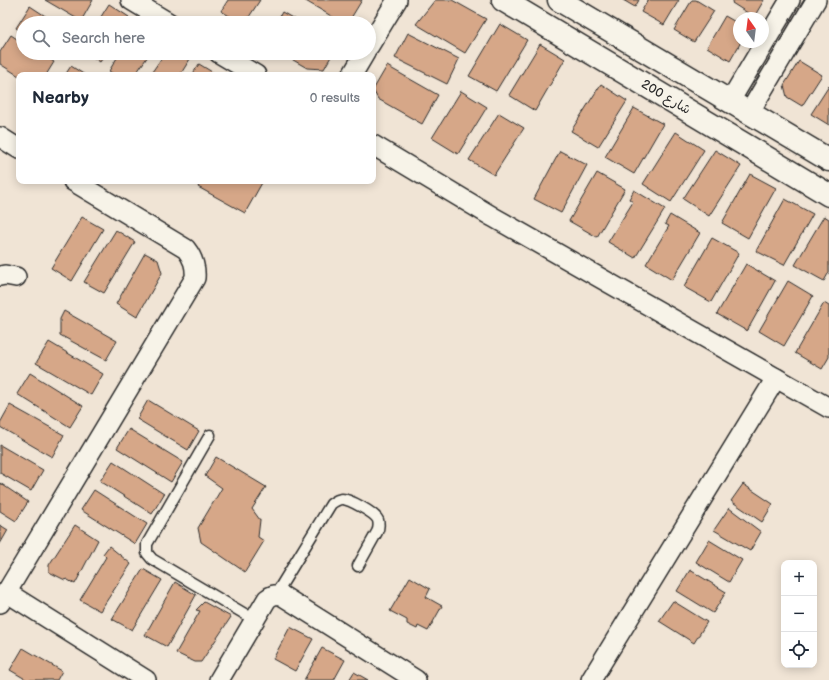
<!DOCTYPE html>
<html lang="en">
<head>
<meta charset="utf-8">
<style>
	body { margin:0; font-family:"Balsamiq Sans","Playpen Sans Arabic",sans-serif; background:#f6f6f7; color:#1f2937 }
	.controls { position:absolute; right:12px; bottom:12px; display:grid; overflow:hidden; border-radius:8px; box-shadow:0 2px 10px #0003 }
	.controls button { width:36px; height:36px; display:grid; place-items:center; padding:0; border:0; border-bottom:1px solid #e0e1e3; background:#fff; color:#1f2937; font:20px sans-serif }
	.compass { position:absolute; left:733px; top:12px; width:36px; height:36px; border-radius:50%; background:#fff; box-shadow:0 2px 10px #0003; rotate:346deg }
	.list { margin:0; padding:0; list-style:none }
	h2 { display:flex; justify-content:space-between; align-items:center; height:52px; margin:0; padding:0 16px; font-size:17px }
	h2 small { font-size:13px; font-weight:400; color:#747a83 }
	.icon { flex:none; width:22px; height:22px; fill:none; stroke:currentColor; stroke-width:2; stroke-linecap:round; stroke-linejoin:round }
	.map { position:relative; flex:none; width:829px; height:680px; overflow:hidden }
	.search { position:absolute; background:#fff; box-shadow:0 2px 10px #0003; left:16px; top:16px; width:360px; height:44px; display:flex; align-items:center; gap:10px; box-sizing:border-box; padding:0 14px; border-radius:22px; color:#747a83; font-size:15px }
	.panel { position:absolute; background:#fff; box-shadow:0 2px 10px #0003; left:16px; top:72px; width:360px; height:112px; border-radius:8px }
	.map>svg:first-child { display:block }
</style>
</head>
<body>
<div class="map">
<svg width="829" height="680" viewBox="0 0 829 680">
	<rect width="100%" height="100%" fill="#f0e4d5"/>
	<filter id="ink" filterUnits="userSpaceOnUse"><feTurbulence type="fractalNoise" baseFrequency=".025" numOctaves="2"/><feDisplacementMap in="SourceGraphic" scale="8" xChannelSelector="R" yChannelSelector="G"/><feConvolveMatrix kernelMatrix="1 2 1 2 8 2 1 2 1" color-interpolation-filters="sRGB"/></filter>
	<g filter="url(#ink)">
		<g fill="#d6a788" stroke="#2b2b2b">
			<polygon points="45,0 93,0 81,21"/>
			<polygon points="228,0 260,0 245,23 241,23 221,11"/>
			<polygon points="304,0 362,0 348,23 343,23"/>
			<polygon points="435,0 452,0 486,19 465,53 416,24"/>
			<polygon points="623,0 639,0 635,7"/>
			<polygon points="648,0 679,0 664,25 641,12"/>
			<polygon points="692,0 696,0 714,11 694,42 674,30"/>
			<polygon points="734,0 764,0 754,17 732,3"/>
			<polygon points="109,4 129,17 126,23 97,23"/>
			<polygon points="30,6 56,23 23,23 23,33 16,28"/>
			<polygon points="282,12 301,23 276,23"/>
			<polygon points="725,16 739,24 739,42 741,42 730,61 707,47"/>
			<polygon points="500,24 527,40 496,91 469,76"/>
			<polygon points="408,33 459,59 447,84 395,58"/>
			<polygon points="11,35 23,43 23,53 40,53 54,62 46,75 19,76 0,64 0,52"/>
			<polygon points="540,44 565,59 535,111 509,95"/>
			<polygon points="87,53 106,53 100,62"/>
			<polygon points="120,53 150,53 135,75 115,75 109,71"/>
			<polygon points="165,53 181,53 190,59 180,75 150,75"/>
			<polygon points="281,53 333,53 324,69 307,68"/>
			<polygon points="799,61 822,75 802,106 787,97 784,85"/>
			<polygon points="199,64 217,75 192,75"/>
			<polygon points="71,66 85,75 65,75"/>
			<polygon points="387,66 438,95 422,124 378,99 373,90"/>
			<polygon points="601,84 627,101 598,147 571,131"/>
			<polygon points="829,86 829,125 811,114"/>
			<polygon points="461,91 487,107 458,154 432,138"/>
			<polygon points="634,108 663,124 634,174 605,157"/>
			<polygon points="499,113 524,128 494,175 469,160"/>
			<polygon points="676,132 704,150 671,202 643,184"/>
			<polygon points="715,150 741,166 709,216 683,199"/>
			<polygon points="560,151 587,165 561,213 534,199"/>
			<polygon points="597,173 625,189 597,237 569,221"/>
			<polygon points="750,174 776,188 748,238 722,223"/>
			<polygon points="201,181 263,181 245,213 198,187"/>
			<polygon points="634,190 665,209 635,258 608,242 633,202 629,199"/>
			<polygon points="785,199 813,214 784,265 756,251"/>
			<polygon points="670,215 700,233 672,280 646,264 669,226 665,224"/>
			<polygon points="824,216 829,219 829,272 824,281 795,265"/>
			<polygon points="82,217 103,229 72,281 51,268"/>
			<polygon points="116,230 135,242 104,293 84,282"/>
			<polygon points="712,238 739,253 711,302 684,287"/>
			<polygon points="145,253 158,260 162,273 137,317 116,304"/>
			<polygon points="746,264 775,281 747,331 717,314"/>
			<polygon points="788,281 813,296 784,346 759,331"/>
			<polygon points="824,303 829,306 829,357 822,369 795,353"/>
			<polygon points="64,311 117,341 106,360 60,335 60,319"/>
			<polygon points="49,342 103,374 91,395 36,363"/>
			<polygon points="30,373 83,406 70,427 17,394"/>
			<polygon points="148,400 199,431 188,450 137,419"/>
			<polygon points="10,405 64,435 52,457 0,427 0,423"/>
			<polygon points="129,429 183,462 171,482 117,448"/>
			<polygon points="0,445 43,470 31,491 0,473"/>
			<polygon points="216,457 266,487 252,509 260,520 258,537 264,541 245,572 201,542 198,528 222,488 205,476"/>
			<polygon points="113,461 164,494 152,514 100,481"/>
			<polygon points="0,483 28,502 16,521 0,511"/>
			<polygon points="743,484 773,504 762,522 731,501"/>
			<polygon points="94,490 147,524 135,544 81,510"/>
			<polygon points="729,508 761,532 750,551 714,530"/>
			<polygon points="0,525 8,530 0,544"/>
			<polygon points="75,525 98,540 75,584 66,579 65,580 49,572 49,565"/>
			<polygon points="709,540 742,560 729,582 696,562"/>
			<polygon points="109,546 131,564 100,611 80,600 106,557 103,554"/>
			<polygon points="143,569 162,580 132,630 112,619"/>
			<polygon points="690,570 726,592 713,613 677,591"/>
			<polygon points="410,577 430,589 426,597 442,606 428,631 418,626 417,629 407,624 407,620 390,611"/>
			<polygon points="175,582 196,595 167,647 145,635"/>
			<polygon points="673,601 707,622 694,643 659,621"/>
			<polygon points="204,602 231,617 201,662 195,662 176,653 200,611 196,610"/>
			<polygon points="290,627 313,639 295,671 273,659"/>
			<polygon points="23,648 62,671 57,680 27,680 10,670"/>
			<polygon points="322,648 345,660 334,680 304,680"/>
			<polygon points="354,672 368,680 349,680"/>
		</g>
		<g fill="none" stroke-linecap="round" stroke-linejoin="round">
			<g stroke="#2b2b2b" stroke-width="13">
				<g id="service">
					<polyline points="210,435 147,544 147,553 152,559 255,620"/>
					<path d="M 276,594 L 331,504 C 335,501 338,499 342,499 C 349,499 375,513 378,520 C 379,524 379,528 377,532 L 358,566"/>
				</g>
			</g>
			<g stroke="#2b2b2b" stroke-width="22">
				<g id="minor">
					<polyline points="131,0 169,23"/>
					<polyline points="369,46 397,0"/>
					<polyline points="219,53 256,75"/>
					<polyline points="352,75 365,53"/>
					<polyline points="730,101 790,0"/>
					<polyline points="749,113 816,0"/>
					<polyline points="0,137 19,149"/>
					<polyline points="373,145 493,217 829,408"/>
					<polyline points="0,276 5,275 16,277"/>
					<polyline points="6,592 146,680"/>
					<path d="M 0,603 L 195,278 C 196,266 193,258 186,249 L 73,181"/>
					<path d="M 219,680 L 267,599 C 272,595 275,594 281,595 L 416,680"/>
					<polyline points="591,680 776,378"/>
				</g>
			</g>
			<g stroke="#2b2b2b" stroke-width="25">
				<g id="tertiary">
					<polyline points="503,0 829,195"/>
					<polyline points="559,0 829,160"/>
				</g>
			</g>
			<use href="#service" stroke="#f7f3e8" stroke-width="10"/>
			<use href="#minor" stroke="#f7f3e8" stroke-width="19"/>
			<use href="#tertiary" stroke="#f7f3e8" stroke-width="22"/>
		</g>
	</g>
	<g text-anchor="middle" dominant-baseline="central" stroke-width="3" stroke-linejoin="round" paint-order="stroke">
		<g font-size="13" fill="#2b2b2b" stroke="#f7f3e8">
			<text transform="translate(666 97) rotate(31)">شارع 200</text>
		</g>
	</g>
</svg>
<div class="controls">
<button>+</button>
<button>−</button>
<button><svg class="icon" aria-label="locate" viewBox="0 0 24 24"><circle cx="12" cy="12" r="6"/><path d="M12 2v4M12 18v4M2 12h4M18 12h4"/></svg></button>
</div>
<svg class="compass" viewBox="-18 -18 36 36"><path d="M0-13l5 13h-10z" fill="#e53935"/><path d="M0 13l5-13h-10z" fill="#747a83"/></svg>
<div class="search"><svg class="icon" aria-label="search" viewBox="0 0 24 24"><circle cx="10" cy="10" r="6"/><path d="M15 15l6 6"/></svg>Search here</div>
<section class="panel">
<h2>Nearby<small>0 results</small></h2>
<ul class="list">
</ul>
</section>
</div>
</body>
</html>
